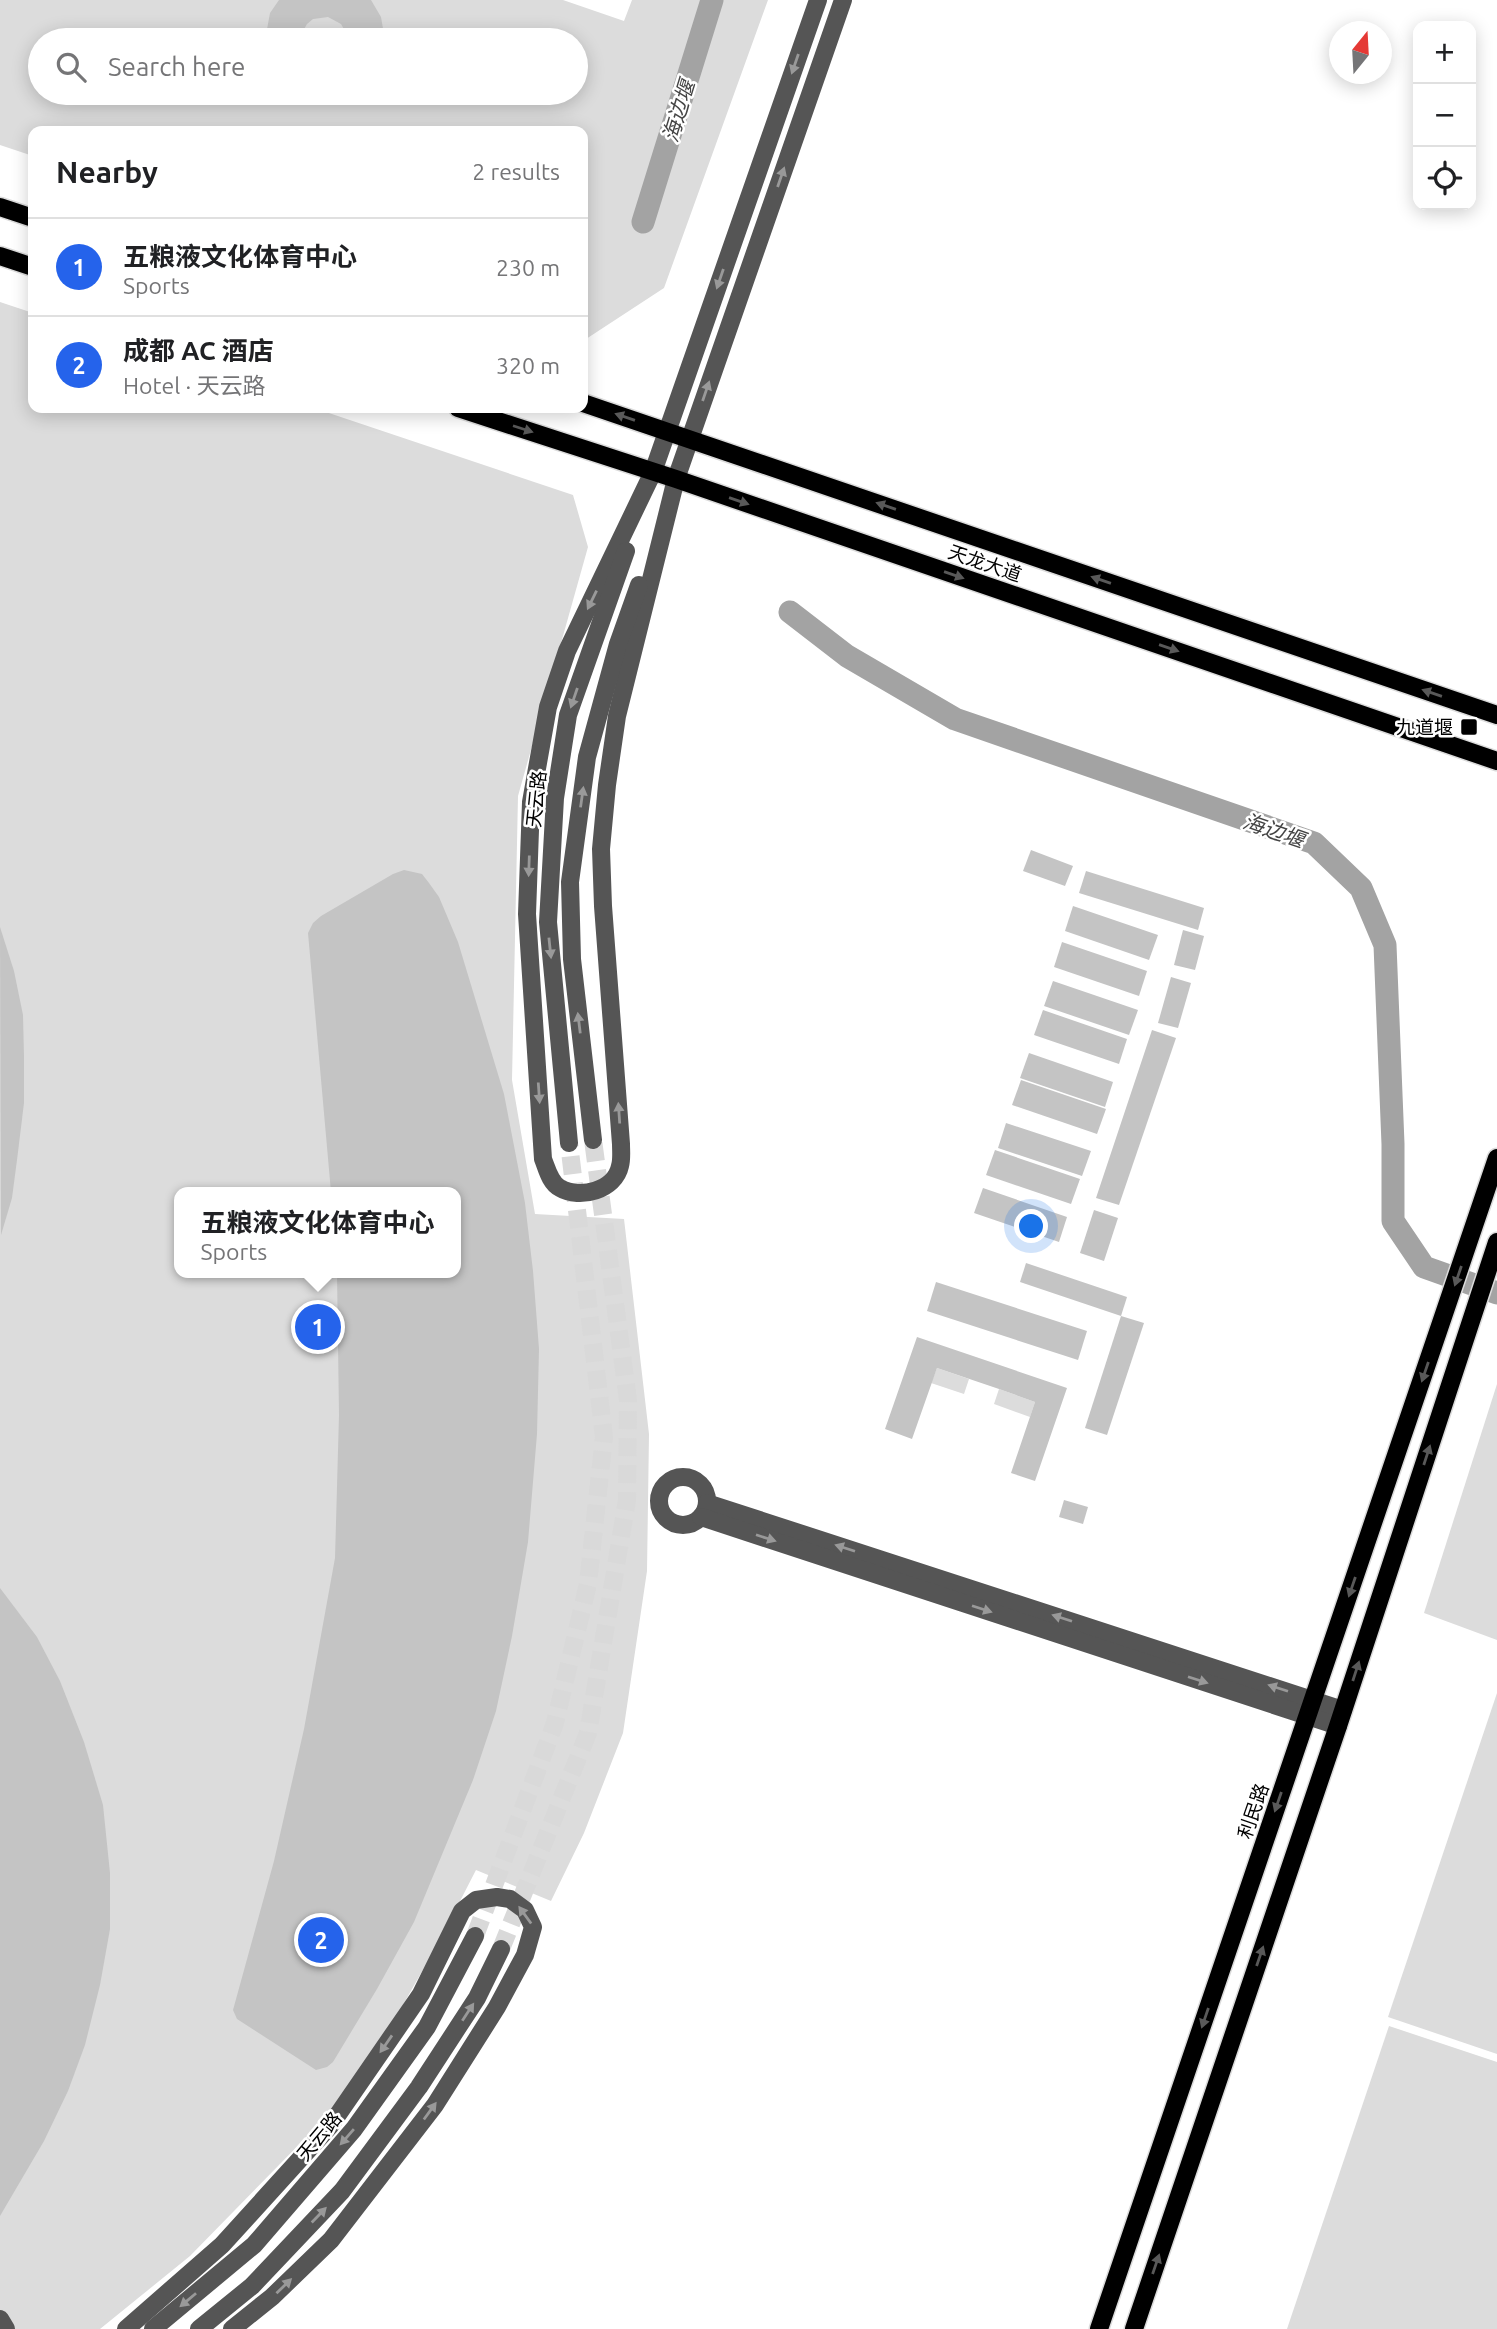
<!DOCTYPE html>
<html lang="en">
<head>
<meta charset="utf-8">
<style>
	body { margin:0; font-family:Ubuntu,"Noto Sans SC",sans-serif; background:#f6f6f6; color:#202124 }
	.controls { position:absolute; right:21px; top:21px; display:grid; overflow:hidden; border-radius:14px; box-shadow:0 4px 18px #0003 }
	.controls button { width:63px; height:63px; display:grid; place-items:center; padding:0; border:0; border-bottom:2px solid #e0e0e0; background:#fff; color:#202124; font:35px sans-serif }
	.compass { position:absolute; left:1329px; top:21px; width:63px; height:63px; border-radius:50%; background:#fff; box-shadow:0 4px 18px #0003; rotate:18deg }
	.you { position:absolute; left:1032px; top:1227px; width:24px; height:24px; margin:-18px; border:5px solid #fff; border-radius:50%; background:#1a73e8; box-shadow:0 0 0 10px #1a73e833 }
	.badge { display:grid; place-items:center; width:46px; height:46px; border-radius:50%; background:#2563eb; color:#fff; font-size:23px; font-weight:700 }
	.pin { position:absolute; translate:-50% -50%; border:4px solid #fff; box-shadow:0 2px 7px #0006 }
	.popup { position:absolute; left:174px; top:1187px; width:287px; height:91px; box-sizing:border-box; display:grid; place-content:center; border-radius:14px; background:#fff; filter:drop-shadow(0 2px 5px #0005); font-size:23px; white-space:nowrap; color:#757577 }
	.popup b { font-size:26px; color:#202124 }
	.popup::after { content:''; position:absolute; left:50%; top:100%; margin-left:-14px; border:14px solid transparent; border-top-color:#fff }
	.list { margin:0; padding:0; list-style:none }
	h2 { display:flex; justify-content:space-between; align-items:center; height:91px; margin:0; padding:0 28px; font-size:30px }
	h2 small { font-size:23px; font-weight:400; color:#757577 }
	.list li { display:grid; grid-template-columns:46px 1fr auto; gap:21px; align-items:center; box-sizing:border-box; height:98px; padding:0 28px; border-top:2px solid #e0e0e0 }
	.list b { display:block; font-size:26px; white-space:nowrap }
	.list p { margin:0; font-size:23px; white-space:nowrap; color:#757577 }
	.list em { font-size:23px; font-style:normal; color:#757577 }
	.icon { flex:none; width:38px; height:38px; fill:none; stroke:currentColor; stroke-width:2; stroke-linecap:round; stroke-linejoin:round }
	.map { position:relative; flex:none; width:1497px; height:2329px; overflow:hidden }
	.search { position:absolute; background:#fff; box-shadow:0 4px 18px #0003; left:28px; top:28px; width:560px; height:77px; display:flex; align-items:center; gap:18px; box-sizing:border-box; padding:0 24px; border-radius:38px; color:#757577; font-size:26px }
	.panel { position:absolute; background:#fff; box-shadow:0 4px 18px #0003; left:28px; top:126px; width:560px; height:287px; border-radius:14px }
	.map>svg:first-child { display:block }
</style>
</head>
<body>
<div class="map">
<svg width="1497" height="2329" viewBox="0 0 1497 2329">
	<rect width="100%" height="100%" fill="#fff"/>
	<g fill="#dcdcdc" fill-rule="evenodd">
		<path d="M 0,0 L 563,0 L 624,21 L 632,0 L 768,0 L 664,288 L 583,341 L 583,131 L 33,131 L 33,156 L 0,145 ZM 40,40 L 576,40 L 576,93 L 40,93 Z"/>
		<path d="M 0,302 L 33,313 L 33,408 L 314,408 L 573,495 L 588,547 L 518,796 L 512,1080 L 535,1214 L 624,1219 L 649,1434 L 647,1571 L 623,1733 L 584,1833 L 551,1901 L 476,1870 L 441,1938 L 379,2047 L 326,2117 L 190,2256 L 100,2329 L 0,2329 ZM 180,1192 L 456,1192 L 456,1273 L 180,1273 Z"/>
		<polygon points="937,1368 969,1379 964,1394 931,1383"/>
		<polygon points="1497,1384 1497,1640 1424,1613"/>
		<polygon points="999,1389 1035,1402 1030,1417 994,1404"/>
		<polygon points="1497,1693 1497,2054 1388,2017"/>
		<polygon points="1389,2026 1497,2062 1497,2329 1287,2329"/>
	</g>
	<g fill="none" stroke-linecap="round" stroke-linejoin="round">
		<g stroke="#a3a3a3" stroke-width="23">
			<polyline points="643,222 712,0"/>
			<polyline points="790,612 847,656 955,719 1314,843 1361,888 1385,945 1393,1144 1393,1221 1424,1267 1497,1293"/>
		</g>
	</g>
	<g fill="#c4c4c4">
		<polygon points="279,0 371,0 381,17 385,40 347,40 345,31 341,24 328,17 313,19 307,24 303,31 301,40 265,40 270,13"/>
		<polygon points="296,93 352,93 340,98 321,100"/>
		<polygon points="1031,850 1073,866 1065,886 1023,871"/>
		<polygon points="404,870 422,874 429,883 439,897 458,942 504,1094 525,1203 533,1271 539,1349 537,1434 528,1542 512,1636 496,1711 473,1780 414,1922 377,1989 333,2062 327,2067 316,2070 237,2019 233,2010 274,1861 304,1729 335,1558 339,1415 337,1273 456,1273 456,1192 331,1192 308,933 313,923 321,916 393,874"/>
		<polygon points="1086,871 1204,908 1198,930 1079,893"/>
		<polygon points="1073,906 1158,935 1149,960 1065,931"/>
		<polygon points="0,927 14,971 23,1015 24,1056 24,1103 17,1160 12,1198 1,1235"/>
		<polygon points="1183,930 1204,936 1195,970 1174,965"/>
		<polygon points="1062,942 1147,971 1139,996 1054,967"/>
		<polygon points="1171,977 1191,983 1178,1028 1158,1023"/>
		<polygon points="1053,981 1138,1010 1129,1035 1044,1006"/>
		<polygon points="1043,1010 1127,1039 1119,1064 1034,1035"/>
		<polygon points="1152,1030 1176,1038 1119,1205 1096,1198"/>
		<polygon points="1029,1053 1113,1082 1105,1107 1020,1078"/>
		<polygon points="1021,1080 1106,1109 1097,1134 1012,1105"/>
		<polygon points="1006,1123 1091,1151 1082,1176 998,1148"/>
		<polygon points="995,1150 1080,1179 1071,1204 986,1175"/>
		<polygon points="983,1188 1067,1217 1059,1242 974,1213"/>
		<polygon points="1094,1210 1118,1218 1104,1261 1080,1253"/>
		<polygon points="1026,1263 1127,1297 1121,1316 1020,1282"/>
		<polygon points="936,1282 1087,1331 1078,1360 927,1311"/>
		<polygon points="1121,1316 1144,1323 1107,1435 1085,1428"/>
		<polygon points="917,1337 1067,1388 1035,1481 1011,1473 1035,1402 999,1389 937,1368 912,1439 885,1429"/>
		<polygon points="1064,1500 1088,1507 1083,1524 1059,1517"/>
		<polygon points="0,1588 37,1637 60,1681 84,1742 103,1805 110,1873 110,1929 100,1985 85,2045 68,2091 44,2141 0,2216"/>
	</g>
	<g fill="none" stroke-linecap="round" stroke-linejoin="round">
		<g stroke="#d9d9d9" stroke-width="18" stroke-dasharray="18 9" stroke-linecap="butt">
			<polyline points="475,1936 555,1723 588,1584 604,1437 569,1143"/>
			<polyline points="501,1949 588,1733 627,1500 628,1400 593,1140"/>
		</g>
		<g stroke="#dbdbdb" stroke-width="21">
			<g id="major">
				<polyline points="0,207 33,218"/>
				<polyline points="0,256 33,267"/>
				<polyline points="583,403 1497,715"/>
				<polyline points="458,408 676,479 1497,761"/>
				<polyline points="1099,2329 1497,1158"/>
				<polyline points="1134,2329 1338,1726 1497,1242"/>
			</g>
		</g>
		<g stroke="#555" stroke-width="18">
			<path d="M 818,0 L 653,472 L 567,651 L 548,707 L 531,802 L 527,914 L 543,1159 C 547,1169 550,1183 560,1188 C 580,1200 615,1190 620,1166 C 622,1159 621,1151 621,1144 L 603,906 L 601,849 L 607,785 L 617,716 L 676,479 L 843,0"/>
			<polyline points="593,1140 572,959 570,882 587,757 618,644 639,585"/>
			<polyline points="569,1143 548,922 555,798 568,715 626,551"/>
			<circle cx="683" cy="1501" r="24"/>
			<polyline points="707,1503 1343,1710"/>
			<polyline points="701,1517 1338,1726"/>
			<polyline points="0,2319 6,2329"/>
			<polyline points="126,2329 222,2245 330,2126 421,1994 462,1911 476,1900 497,1897 510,1899 525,1910 533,1927 525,1955 497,2007 435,2105 331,2240 272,2297 232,2329"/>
			<polyline points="153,2329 254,2245 354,2129 427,2027 475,1936"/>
			<polyline points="199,2329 252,2286 342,2191 419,2087 477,1998 501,1949"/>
		</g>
		<use href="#major" stroke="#000" stroke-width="18"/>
	</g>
	<defs><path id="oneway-solid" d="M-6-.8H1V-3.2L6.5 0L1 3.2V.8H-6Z" transform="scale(1.75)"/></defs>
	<g fill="#999">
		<use href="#oneway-solid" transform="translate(795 64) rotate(109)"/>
		<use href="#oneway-solid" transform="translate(781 177) rotate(-71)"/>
		<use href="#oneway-solid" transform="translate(720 279) rotate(109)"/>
		<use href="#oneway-solid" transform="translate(706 391) rotate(-71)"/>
		<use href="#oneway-solid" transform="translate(592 600) rotate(116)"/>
		<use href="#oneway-solid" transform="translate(574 698) rotate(109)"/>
		<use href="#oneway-solid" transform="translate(582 797) rotate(-82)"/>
		<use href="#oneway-solid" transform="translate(529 866) rotate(92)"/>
		<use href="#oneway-solid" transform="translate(550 948) rotate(84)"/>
		<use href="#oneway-solid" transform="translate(579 1023) rotate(-97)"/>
		<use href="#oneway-solid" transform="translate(539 1093) rotate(86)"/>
		<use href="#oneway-solid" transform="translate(619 1113) rotate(-94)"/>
		<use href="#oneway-solid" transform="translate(766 1538) rotate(18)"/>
		<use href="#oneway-solid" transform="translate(845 1548) rotate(-162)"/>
		<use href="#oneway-solid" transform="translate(982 1609) rotate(18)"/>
		<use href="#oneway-solid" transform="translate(1062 1618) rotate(-162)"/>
		<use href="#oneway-solid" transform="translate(1198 1680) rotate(18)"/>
		<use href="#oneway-solid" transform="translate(1278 1688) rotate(-162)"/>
		<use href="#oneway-solid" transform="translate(525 1915) rotate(-126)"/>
		<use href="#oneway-solid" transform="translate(468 2012) rotate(-57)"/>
		<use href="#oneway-solid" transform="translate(386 2044) rotate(125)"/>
		<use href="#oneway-solid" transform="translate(430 2111) rotate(-54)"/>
		<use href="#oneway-solid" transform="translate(347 2137) rotate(131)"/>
		<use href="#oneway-solid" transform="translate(319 2215) rotate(-46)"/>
		<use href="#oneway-solid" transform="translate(284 2286) rotate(-44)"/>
		<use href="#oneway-solid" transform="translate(188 2300) rotate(140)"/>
	</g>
	<g fill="#595959">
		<use href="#oneway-solid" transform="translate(625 417) rotate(-161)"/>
		<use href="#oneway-solid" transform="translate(523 429) rotate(18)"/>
		<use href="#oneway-solid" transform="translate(739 501) rotate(19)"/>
		<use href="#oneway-solid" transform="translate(886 506) rotate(-161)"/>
		<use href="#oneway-solid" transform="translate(954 575) rotate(19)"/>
		<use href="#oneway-solid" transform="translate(1101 580) rotate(-161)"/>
		<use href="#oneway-solid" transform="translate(1169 648) rotate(19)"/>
		<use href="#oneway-solid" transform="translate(1432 693) rotate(-161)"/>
		<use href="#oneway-solid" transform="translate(1458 1276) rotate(109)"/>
		<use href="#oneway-solid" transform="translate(1425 1372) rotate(109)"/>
		<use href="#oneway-solid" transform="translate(1427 1455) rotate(-72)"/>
		<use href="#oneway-solid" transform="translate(1352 1587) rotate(109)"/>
		<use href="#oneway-solid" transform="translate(1356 1671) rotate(-72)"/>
		<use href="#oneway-solid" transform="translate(1278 1802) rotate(109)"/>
		<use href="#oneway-solid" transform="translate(1260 1956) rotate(-71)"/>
		<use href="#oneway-solid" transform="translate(1205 2018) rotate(109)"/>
		<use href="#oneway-solid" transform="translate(1156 2264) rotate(-71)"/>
	</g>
	<rect fill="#000" stroke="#fff" stroke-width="2.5" x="1460" y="718" width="18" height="18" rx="3.5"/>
	<g text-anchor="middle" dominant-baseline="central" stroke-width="5" stroke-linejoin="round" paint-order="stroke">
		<g font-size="19" fill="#000" stroke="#fff">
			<text transform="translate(985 563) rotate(19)">天龙大道</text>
			<text transform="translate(536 799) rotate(-84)">天云路</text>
			<text transform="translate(1253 1811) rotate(-71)">利民路</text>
			<text transform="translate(319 2136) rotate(-50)">天云路</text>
		</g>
		<g font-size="19" fill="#000" stroke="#fff" text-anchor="end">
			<text x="1453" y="727">九道堰</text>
		</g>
		<g font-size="21" font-style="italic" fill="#444" stroke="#fff">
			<text transform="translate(678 111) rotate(-73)">海边堰</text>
			<text transform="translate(1274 830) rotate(19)">海边堰</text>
		</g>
	</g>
</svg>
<div class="controls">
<button>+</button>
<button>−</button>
<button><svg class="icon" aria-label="locate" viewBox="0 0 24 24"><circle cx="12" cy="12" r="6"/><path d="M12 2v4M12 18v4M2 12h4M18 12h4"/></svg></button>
</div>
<svg class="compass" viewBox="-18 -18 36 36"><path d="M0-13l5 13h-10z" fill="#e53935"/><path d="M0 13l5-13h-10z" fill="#757577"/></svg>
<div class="you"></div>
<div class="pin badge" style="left:318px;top:1327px">1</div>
<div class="popup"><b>五粮液文化体育中心</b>Sports</div>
<div class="pin badge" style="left:321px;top:1940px">2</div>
<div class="search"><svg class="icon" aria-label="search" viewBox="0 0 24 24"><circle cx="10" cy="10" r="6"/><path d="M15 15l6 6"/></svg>Search here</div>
<section class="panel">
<h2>Nearby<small>2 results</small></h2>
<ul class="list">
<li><span class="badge">1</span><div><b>五粮液文化体育中心</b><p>Sports</p></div><em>230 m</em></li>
<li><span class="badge">2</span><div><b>成都 AC 酒店</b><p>Hotel · 天云路</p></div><em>320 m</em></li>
</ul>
</section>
</div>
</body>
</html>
